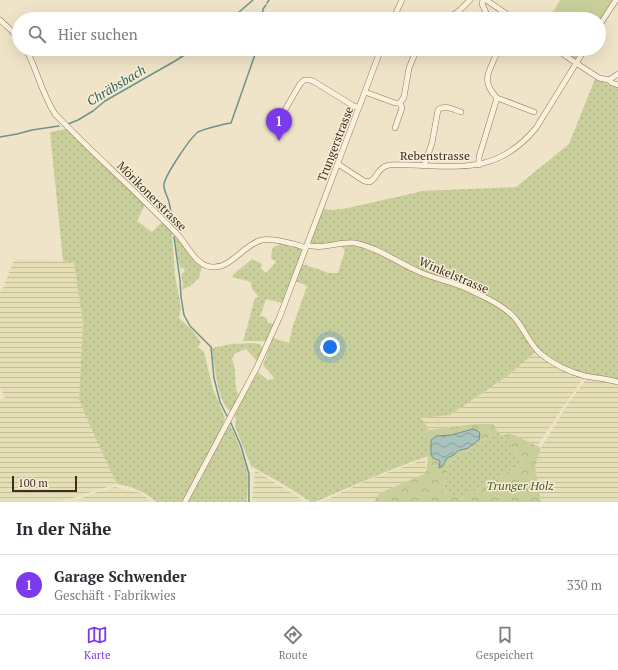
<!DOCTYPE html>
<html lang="de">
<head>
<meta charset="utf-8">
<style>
	body { margin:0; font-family:"PT Serif",serif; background:#f2f2f3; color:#2b2b33 }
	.scale { position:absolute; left:12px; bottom:10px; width:65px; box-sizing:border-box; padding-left:4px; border:2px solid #3d2e20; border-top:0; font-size:11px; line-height:14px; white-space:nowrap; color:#3d2e20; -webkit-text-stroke:3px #f7eed8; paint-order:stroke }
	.you { position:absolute; left:330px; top:347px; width:14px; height:14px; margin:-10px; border:3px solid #fff; border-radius:50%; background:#1a73e8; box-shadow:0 0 0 6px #1a73e833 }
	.badge { display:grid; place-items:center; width:26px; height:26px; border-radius:50%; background:#7c3aed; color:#fff; font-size:13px; font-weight:700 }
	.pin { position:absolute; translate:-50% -33px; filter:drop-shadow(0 1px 2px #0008) }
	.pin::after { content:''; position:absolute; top:21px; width:14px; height:12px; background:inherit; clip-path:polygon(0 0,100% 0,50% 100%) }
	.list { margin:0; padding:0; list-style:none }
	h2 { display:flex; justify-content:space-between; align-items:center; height:52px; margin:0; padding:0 16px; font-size:17px }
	h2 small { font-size:13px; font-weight:400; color:#7c7c81 }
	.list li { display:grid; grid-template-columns:26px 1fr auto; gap:12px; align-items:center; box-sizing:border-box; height:60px; padding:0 16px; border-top:1px solid #e1e1e2 }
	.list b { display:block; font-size:15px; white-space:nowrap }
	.list p { margin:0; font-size:13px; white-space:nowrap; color:#7c7c81 }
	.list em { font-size:13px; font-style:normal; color:#7c7c81 }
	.icon { flex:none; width:22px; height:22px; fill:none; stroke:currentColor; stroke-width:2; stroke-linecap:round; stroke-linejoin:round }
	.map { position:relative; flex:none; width:618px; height:502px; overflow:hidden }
	.search { position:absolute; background:#fff; box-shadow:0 4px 16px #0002; left:12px; right:12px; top:12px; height:44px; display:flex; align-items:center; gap:10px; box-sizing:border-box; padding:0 14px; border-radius:22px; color:#7c7c81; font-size:15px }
	.sheet { height:112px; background:#fff }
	nav { display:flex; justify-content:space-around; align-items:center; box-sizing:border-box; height:56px; border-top:1px solid #e1e1e2; background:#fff; font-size:11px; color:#7c7c81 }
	nav a { display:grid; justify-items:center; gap:2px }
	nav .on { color:#7c3aed }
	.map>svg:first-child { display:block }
</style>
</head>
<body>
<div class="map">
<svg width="618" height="502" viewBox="0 0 618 502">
	<defs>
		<pattern id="farmland-rules" width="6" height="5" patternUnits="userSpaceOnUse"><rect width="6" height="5" fill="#e6deb5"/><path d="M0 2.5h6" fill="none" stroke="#c6bf9b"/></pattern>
		<pattern id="grass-dots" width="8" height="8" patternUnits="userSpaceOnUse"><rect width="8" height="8" fill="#c9cf9b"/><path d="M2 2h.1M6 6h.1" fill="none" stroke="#aeb285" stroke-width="1.8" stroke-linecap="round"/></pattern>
		<pattern id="forest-crowns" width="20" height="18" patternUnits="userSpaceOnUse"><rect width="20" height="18" fill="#c9cf9b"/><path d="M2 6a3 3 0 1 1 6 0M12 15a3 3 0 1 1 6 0" fill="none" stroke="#aeb285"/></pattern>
		<pattern id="water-waves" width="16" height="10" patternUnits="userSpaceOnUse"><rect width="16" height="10" fill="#a9c4bc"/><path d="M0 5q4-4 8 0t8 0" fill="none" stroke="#8ba098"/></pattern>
	</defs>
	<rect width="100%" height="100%" fill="#f0e4c8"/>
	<g fill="url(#farmland-rules)">
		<polygon points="16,259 63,261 74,263 83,323 79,400 117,484 60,502 0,502 0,399 5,398 0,387 0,292 3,288 14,260"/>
		<polygon points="535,353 582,377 582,380 537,446 510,433 502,436 498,432 475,424 429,430 421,418 450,415 506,377"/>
		<polygon points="587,378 618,383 618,502 542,502 541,501 535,466 541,448 567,405"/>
		<polygon points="425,459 427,473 380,493 374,502 319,502 332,497 368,480"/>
		<polygon points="255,470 306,502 252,502"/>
		<polygon points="115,487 141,493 152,502 68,502 85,497 97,492"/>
	</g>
	<g fill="url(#grass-dots)">
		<path d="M 595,79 L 613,86 L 618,86 L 618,381 C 597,376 576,373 557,363 C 550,359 544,354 538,350 L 506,377 L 450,415 L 421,418 L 429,430 L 425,433 L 431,440 L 431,455 L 428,453 L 429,456 C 390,469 352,486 315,502 L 311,502 L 286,486 L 251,466 L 235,427 L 236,419 L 234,415 L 258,372 L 268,380 L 275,379 L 263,365 L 273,338 L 289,343 L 293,326 L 307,286 L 295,281 L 302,264 L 318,269 L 328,273 L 338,273 L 345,250 L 342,247 L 342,245 L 316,246 L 313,245 L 311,242 L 323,208 L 329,210 L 343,209 L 419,192 L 420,191 L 516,187 L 569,144 Z"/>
		<path d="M 67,129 L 145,205 L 137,221 L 152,232 L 162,222 L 172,231 L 175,276 L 181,308 L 179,318 L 192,330 L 201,342 L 198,347 L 204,352 L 213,389 L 225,418 L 220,433 L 182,502 L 156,502 C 144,491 133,487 117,484 L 97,441 L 79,400 L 83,323 L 74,263 L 63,261 L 50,132 Z"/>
		<polygon points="175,235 202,267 199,278 190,286 182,290 183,284 181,275 185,271 183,268 180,268 174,236"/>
		<polygon points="279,243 294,246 301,249 302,252 282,303 266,299 260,317 263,316 267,319 267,322 274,324 267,341 243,341 243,339 244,338 255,298 259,297 252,289 251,282 232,277 236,272 252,259 262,264 261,269 266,273 270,269 276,262 271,258 272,249 275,246 279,246"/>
		<path d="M 252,343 L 260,344 L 263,349 L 257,361 L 246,349 L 234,354 L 234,357 L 232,358 C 233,363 235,367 235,372 C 236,380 234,388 239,395 L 231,412 C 216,401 216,365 211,348 L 232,344 Z"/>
		<path d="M 229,424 C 235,432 245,461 247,471 C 249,481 247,492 247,502 L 187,502 Z"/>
		<polygon points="498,432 512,447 523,463 460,499 443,490 450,461"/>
	</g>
	<polygon fill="url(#forest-crowns)" points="475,424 493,424 498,432 450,461 443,490 460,499 523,463 512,447 502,436 510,433 541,448 535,466 541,501 542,502 374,502 380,493 426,473 428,456 428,453 431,455 433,458 441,461 447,458 458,450 466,449 479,440 473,429 451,435 436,436 431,440 425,433 429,430"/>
	<g fill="#c9cf9b">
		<polygon points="560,0 613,0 599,23 599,19 549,19"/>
		<polygon points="560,49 583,49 577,58 575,59 570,57"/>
	</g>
	<path fill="url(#water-waves)" stroke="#6f938a" d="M 473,429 L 478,431 L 480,433 L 479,440 C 475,442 472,445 468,448 C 462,451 458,448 454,455 L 447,458 L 443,466 L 439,468 L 440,461 L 433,458 L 431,455 L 431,440 L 436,436 L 451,435 Z"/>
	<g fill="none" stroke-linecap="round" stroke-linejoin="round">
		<g stroke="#6f938a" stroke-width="1.5">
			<polyline points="267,3 269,0"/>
			<polyline points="231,19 253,0"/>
			<polyline points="262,19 263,9 266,5"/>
			<polyline points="68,124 78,120 93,111 105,101 175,61 194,49"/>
			<polyline points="0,137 17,134 32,130 59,126"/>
			<path d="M 173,227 C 172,219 171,210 169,202 C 168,197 163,190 164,184 C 166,174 190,138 198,132 C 204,129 224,124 231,123 L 257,49"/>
			<polyline points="174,237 180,280 181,297 184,315 190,326 211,347 214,378 220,402 227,416"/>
			<polyline points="230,421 241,446 249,474 249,502"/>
		</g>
		<g stroke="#8d765c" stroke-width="6">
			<g id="street">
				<polyline points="483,0 482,4 489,19"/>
				<polyline points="486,0 514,19"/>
				<polyline points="393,19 402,0"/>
				<polyline points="448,19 460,10 470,0"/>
				<polyline points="0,20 13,32 19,39"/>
				<polyline points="599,26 616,0"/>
				<path d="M 26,49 C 37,70 42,94 55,114 C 80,140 107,165 133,190 C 148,205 164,220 178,235 C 188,246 196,266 212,267 C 231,269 244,244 262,240 C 272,238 296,244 306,248"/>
				<polyline points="556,49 576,63 599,78 609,80 618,74"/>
				<polyline points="609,80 612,83 618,85"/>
				<polyline points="365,92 395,103 400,103 404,97 409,68 417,49"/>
				<polyline points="497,98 500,99 534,112"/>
				<polyline points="275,127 300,84 304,80 309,80 313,81 352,105 359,108"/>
				<polyline points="395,128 402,108 400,103"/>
				<path d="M 338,164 L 364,181 L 370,182 C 378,177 377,168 389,165 C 448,163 492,181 536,128 L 585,49"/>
				<path d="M 479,165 L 479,157 L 497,98 C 478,78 492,70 498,49"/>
				<path d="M 424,166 L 432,143 L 438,110 C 444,104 454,110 461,112"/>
				<path d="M 307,245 C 322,250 340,241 355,243 C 380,248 399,264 422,273 C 439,280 457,283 474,292 C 489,299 508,308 518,322 C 526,333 531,346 541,354 C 553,364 570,372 585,376 C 596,378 607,379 618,382"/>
				<polyline points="185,502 257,367 280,316 381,49"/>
			</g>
		</g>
		<use href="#street" stroke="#faf1dc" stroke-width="5"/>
	</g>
	<g text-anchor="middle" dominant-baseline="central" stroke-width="3" stroke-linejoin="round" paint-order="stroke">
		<g font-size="12" fill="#3d2e20" stroke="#f7eed8">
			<text transform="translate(335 144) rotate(-69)">Trungerstrasse</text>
			<text x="435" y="155">Rebenstrasse</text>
			<text transform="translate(152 196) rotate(45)">Mörikonerstrasse</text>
			<text transform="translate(454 275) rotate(23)">Winkelstrasse</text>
		</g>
		<g font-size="12" font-style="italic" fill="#4d5a26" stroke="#f7eed8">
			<text x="520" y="485">Trunger Holz</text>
		</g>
		<g font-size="13" font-style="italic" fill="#2f5d5a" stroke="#f7eed8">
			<text transform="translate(116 85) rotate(-31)">Chräbsbach</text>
		</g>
	</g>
</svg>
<div class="scale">100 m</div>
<div class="you"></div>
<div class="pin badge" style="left:279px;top:141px">1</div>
<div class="search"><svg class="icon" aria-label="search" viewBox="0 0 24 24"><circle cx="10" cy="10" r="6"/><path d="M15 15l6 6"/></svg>Hier suchen</div>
</div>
<section class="sheet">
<h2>In der Nähe<small></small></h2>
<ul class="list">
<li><span class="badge">1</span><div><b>Garage Schwender</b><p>Geschäft · Fabrikwies</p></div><em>330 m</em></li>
</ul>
</section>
<nav>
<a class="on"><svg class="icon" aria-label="map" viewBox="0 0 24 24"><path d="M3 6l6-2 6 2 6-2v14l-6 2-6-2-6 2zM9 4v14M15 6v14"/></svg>Karte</a>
<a><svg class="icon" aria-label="directions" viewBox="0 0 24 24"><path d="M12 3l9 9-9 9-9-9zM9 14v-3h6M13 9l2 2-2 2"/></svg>Route</a>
<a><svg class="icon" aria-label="saved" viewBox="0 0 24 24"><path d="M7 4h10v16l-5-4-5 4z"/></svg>Gespeichert</a>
</nav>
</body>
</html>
